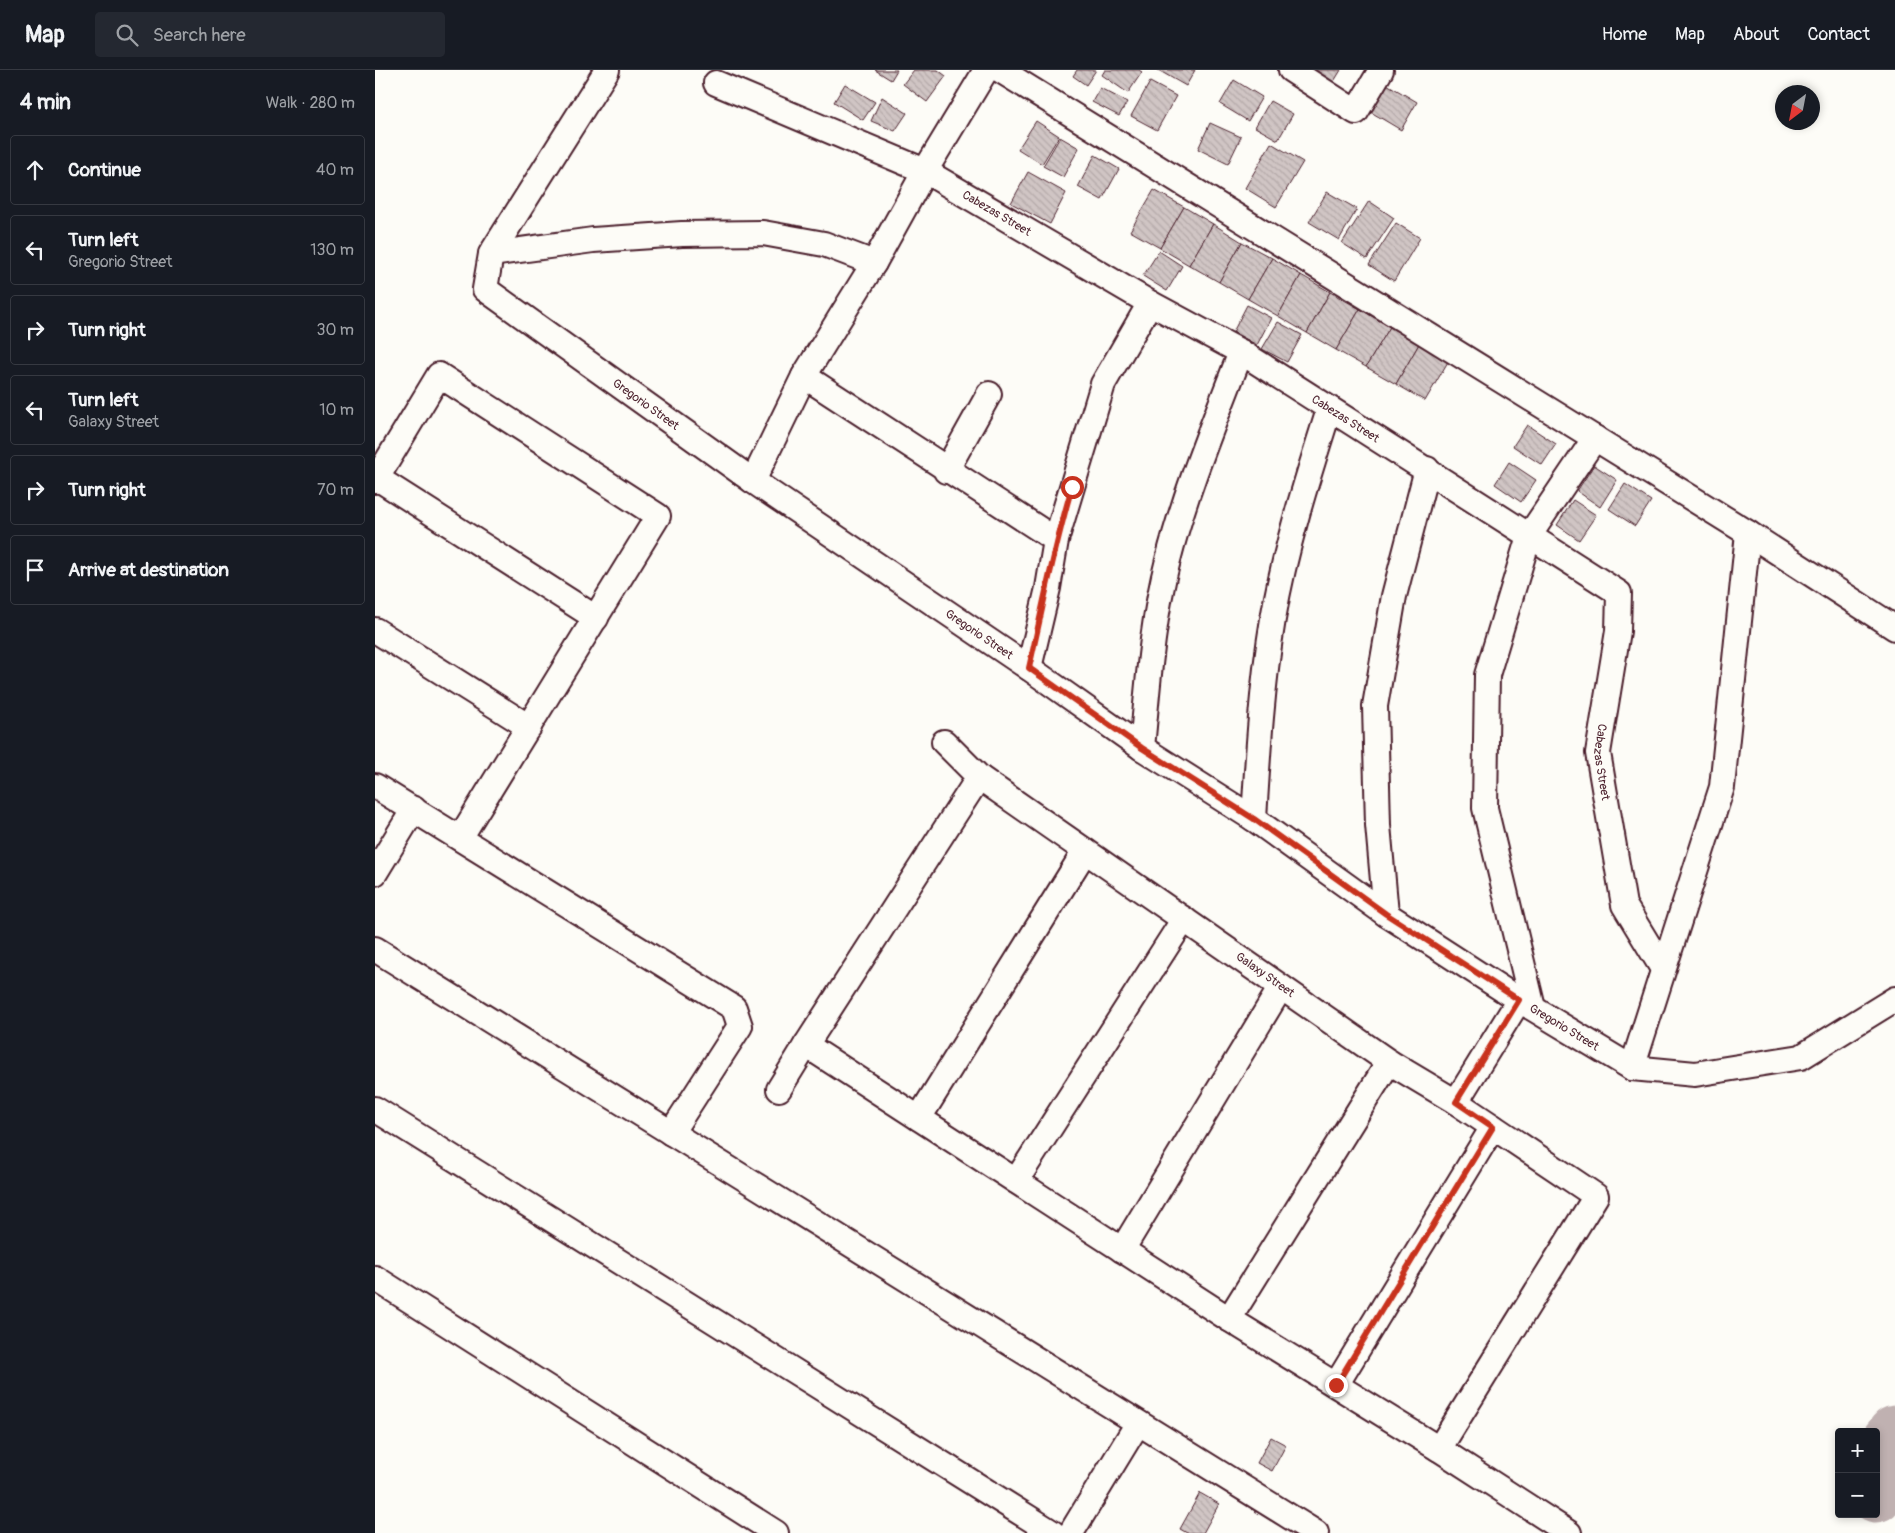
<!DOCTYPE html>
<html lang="en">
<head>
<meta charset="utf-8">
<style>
	body { margin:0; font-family:Pangolin,sans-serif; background:#242831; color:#f1f3f6 }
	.controls { position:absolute; right:15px; bottom:15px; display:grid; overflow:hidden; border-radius:5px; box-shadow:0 2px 8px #0003 }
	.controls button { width:45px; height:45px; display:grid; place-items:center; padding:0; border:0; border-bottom:1px solid #363941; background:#171b24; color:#f1f3f6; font:25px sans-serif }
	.compass { position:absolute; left:1400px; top:15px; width:45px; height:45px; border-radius:50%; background:#171b24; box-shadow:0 2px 8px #0003; rotate:212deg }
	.stop { position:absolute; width:15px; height:15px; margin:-11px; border:4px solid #c8321e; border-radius:50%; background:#fff }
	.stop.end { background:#c8321e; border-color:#fff; box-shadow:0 1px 5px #0008 }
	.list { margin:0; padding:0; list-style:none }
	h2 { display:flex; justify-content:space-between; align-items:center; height:65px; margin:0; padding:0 20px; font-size:21px }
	h2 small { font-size:16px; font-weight:400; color:#9ea1a6 }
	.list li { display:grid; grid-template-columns:32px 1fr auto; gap:15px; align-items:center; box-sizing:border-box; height:70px; margin:0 10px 10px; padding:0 10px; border:1px solid #363941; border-radius:5px }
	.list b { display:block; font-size:19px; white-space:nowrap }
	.list p { margin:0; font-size:16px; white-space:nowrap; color:#9ea1a6 }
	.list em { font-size:16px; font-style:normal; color:#9ea1a6 }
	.icon { flex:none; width:28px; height:28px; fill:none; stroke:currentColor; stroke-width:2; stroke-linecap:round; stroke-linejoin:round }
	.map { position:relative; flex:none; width:1520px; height:1463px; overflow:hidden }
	header { display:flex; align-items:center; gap:30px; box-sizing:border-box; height:70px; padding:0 25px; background:#171b24; border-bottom:1px solid #363941 }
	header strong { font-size:24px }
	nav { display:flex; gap:28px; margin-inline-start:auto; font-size:18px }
	.search { width:350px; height:45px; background:#242831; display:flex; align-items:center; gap:12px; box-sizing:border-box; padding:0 18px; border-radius:5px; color:#9ea1a6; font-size:19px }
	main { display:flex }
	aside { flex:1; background:#171b24 }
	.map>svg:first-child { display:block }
</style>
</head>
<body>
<header>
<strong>Map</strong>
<div class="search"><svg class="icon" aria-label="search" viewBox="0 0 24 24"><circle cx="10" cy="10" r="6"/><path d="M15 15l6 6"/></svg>Search here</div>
<nav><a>Home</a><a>Map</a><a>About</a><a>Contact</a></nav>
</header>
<main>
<aside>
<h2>4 min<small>Walk · 280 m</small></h2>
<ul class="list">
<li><svg class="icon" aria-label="ahead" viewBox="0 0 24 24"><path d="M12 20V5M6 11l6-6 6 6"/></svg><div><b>Continue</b></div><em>40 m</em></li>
<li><svg class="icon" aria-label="left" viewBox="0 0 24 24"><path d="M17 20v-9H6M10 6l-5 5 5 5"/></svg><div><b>Turn left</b><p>Gregorio Street</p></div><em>130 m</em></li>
<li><svg class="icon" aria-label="right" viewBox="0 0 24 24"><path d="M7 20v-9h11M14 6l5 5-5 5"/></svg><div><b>Turn right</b></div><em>30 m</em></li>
<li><svg class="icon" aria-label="left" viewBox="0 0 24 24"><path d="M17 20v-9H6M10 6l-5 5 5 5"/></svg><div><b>Turn left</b><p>Galaxy Street</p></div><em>10 m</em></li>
<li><svg class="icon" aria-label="right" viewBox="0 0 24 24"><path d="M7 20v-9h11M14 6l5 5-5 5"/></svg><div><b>Turn right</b></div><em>70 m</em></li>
<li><svg class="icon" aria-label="arrive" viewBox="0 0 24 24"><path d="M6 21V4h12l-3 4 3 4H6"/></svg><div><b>Arrive at destination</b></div></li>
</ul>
</aside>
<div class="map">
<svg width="1520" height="1463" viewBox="0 0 1520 1463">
	<defs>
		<pattern id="building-back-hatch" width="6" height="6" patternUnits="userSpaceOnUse" patternTransform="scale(1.25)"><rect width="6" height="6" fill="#d0c5c4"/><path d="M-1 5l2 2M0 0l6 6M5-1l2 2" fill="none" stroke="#b4a9a9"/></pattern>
	</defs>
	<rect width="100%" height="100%" fill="#fdfcf7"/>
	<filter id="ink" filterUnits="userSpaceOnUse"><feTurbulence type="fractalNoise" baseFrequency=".02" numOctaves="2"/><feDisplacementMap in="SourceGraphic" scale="10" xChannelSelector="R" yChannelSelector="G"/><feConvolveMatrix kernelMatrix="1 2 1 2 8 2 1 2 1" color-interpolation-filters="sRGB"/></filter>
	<g filter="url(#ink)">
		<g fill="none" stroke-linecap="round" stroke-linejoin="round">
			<polyline stroke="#c0b1b1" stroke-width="55" points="1501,1425 1504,1384 1520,1363"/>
		</g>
		<g fill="url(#building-back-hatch)" stroke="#4a1f2b">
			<polygon points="500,0 522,0 516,10"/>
			<polygon points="539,0 563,0 571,6 552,32 528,14"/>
			<polygon points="702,0 721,0 711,15 698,6"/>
			<polygon points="730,0 764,0 767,2 753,23 727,5"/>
			<polygon points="783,0 820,0 811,16"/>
			<polygon points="936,0 966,0 958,13"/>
			<polygon points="859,10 887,27 873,51 845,34"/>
			<polygon points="775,12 801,26 782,60 756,46"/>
			<polygon points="1010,13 1042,32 1026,60 994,41"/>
			<polygon points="470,14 500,32 488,50 459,32"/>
			<polygon points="725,18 752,32 744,46 717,32"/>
			<polygon points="507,27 532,43 520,61 496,51"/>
			<polygon points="895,31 918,44 903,70 880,57"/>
			<polygon points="661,51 684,66 667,94 643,79"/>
			<polygon points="835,53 866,67 853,94 823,79"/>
			<polygon points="685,67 704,78 688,107 668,96"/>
			<polygon points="896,73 928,92 901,137 870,118"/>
			<polygon points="720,85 744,99 727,130 703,117"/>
			<polygon points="653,102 691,123 675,154 636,133"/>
			<polygon points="779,120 809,137 785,178 755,161"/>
			<polygon points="952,122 982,139 964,170 934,152"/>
			<polygon points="994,131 1019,148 992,189 967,173"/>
			<polygon points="809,137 838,154 814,195 785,178"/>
			<polygon points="1021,153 1045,168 1019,211 994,195"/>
			<polygon points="838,154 867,172 844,212 814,195"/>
			<polygon points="867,172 897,188 873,229 844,212"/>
			<polygon points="784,181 807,196 792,221 768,206"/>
			<polygon points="897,188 926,205 903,246 873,229"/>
			<polygon points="926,205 955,222 932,263 903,246"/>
			<polygon points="955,222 985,239 961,280 932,263"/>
			<polygon points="872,235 896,248 882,275 858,262"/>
			<polygon points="985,239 1015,257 991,297 961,280"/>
			<polygon points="903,252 927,265 912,292 887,279"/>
			<polygon points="1015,257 1044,274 1021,314 991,297"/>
			<polygon points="1044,274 1074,290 1050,331 1021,314"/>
			<polygon points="1152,355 1181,374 1167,395 1138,376"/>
			<polygon points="1134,392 1161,410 1146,432 1120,414"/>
			<polygon points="1219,395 1242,410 1225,437 1202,421"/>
			<polygon points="1250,414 1276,431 1260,456 1234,439"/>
			<polygon points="1198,430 1221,445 1204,470 1182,455"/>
			<polygon points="896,1367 911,1375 897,1401 882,1393"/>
			<polygon points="825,1423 844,1434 828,1463 812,1463 805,1459"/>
		</g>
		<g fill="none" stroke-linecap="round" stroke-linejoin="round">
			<g stroke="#4a1f2b" stroke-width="28">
				<g id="street">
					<path id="s1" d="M 232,0 L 116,184 L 110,219 L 378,411 L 654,598 L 767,678 L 879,749 L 1011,844 L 1144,930 L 1257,998 L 1320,1004 L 1426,987 L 1520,929"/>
					<polyline points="625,0 1373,463 1520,558"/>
					<polyline points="916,0 981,42 1006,0"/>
					<path id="s2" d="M 341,13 L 550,101 L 775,233 L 866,282 L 1244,523 L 1243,561 L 1223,683 L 1249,835 L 1288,899"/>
					<polyline points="116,184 218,170 307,164 388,163 449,174 499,193"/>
					<polyline points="429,306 681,470"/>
					<polyline points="571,401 614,324"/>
					<polyline points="2,408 221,548"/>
					<polyline points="0,411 64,305 283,446 85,768"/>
					<polyline points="378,411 429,306 499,193 550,101 611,0"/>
					<polyline points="0,560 154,657"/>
					<polyline points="654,598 673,518 681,470 728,314 775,233"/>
					<path d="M 767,678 C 773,615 777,551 793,490 C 811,419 840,350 866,282"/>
					<polyline points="0,716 359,938 365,956 296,1063"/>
					<path d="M 879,749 C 883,682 887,615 898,549 C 910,478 932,409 954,340"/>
					<polyline points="0,803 39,739"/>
					<polyline points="1011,844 1003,755 1000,636 1019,526 1052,399"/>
					<polyline points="0,879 941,1463"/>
					<polyline points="1158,938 1110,738 1112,605 1154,466 1220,368"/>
					<polyline points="431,975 604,707"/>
					<polyline points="1257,998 1347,717 1373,463"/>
					<polyline points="404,1019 431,975 854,1249 1064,1379 1221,1126 1081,1032 1014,992 604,707 569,672"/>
					<polyline points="1081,1032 1144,930"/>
					<polyline points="0,1039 678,1463"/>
					<polyline points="544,1048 710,781"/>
					<polyline points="641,1111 809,849"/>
					<polyline points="747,1180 906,917"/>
					<polyline points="0,1208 401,1463"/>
					<polyline points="854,1249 1014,992"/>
					<polyline points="961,1315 1118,1057"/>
					<polyline points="1064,1379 1194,1463"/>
					<polyline points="696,1463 763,1353"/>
				</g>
			</g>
			<use href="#street" stroke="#fdfcf7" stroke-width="24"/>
		</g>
	</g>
	<g fill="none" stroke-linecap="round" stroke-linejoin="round" filter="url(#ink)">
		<path stroke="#c8321e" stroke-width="6" d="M 697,417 C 679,477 668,537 654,598 L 767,678 L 879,749 L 1011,844 L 1144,930 L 1081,1032 L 1118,1057 L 961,1315"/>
	</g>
	<g text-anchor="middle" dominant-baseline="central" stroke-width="4.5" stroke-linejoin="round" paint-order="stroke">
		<g font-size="12" fill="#4a1f2b" stroke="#fdfcf7">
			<text stroke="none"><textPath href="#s2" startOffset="310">Cabezas Street</textPath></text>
			<text stroke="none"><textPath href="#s1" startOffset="451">Gregorio Street</textPath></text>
			<text stroke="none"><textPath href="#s2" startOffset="715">Cabezas Street</textPath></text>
			<text stroke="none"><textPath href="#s1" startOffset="856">Gregorio Street</textPath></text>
			<text stroke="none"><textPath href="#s2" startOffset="1210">Cabezas Street</textPath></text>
			<text transform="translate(890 905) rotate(35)">Galaxy Street</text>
			<text stroke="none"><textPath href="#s1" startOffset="1561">Gregorio Street</textPath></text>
		</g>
	</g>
</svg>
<div class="controls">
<button>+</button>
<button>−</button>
</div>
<svg class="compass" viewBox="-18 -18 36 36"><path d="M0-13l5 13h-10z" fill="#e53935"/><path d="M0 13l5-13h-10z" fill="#9ea1a6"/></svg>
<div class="stop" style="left:697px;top:417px"></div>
<div class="stop end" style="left:961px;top:1315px"></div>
</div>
</main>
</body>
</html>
